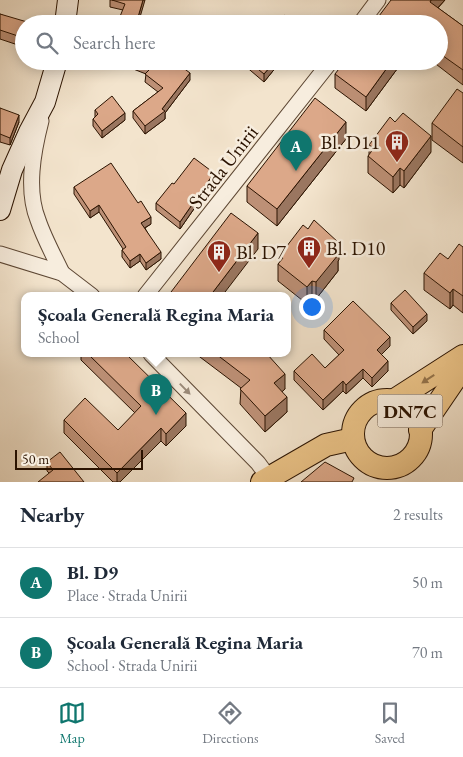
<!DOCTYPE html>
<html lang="en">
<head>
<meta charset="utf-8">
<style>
	body { margin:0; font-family:"EB Garamond",serif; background:#f2f2f3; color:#1f2937 }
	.scale { position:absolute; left:15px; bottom:12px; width:128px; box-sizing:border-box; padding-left:5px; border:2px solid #2b1301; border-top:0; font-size:14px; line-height:18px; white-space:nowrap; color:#2b1301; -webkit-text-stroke:4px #f7edde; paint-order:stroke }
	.you { position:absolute; left:311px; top:306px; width:18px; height:18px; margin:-12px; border:4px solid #fff; border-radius:50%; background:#1a73e8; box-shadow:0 0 0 8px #1a73e833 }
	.badge { display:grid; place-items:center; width:32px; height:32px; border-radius:50%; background:#0f766e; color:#fff; font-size:16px; font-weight:700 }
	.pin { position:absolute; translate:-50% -41px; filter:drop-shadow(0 1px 2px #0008) }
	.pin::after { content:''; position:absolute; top:26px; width:18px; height:15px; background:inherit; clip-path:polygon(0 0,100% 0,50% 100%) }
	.popup { position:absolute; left:21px; top:292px; width:270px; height:65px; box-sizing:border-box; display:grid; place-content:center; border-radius:10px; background:#fff; filter:drop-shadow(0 1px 4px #0005); font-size:16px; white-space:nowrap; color:#747a83 }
	.popup b { font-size:19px; color:#1f2937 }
	.popup::after { content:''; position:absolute; left:50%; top:100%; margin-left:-10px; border:10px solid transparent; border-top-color:#fff }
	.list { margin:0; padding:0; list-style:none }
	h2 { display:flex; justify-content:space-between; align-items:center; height:65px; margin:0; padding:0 20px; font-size:21px }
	h2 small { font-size:16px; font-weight:400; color:#747a83 }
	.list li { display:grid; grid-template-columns:32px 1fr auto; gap:15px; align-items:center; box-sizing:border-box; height:70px; padding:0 20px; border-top:1px solid #e0e1e3 }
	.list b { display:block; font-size:19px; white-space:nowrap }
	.list p { margin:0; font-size:16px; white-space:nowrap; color:#747a83 }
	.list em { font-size:16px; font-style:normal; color:#747a83 }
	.icon { flex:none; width:28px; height:28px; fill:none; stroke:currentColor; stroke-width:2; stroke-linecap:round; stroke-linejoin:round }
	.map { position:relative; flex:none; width:463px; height:482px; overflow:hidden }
	.search { position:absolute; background:#fff; box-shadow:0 2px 12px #0003; left:15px; right:15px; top:15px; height:55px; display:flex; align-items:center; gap:12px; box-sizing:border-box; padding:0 18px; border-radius:28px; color:#747a83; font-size:19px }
	.sheet { height:205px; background:#fff }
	nav { display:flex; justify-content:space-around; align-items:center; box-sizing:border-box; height:70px; border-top:1px solid #e0e1e3; background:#fff; font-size:14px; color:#747a83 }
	nav a { display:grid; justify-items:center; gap:2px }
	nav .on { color:#0f766e }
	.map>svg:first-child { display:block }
</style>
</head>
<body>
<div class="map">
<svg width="463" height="482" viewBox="0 0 463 482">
	<rect width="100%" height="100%" fill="#f3e4cd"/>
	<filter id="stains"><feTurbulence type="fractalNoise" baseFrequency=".004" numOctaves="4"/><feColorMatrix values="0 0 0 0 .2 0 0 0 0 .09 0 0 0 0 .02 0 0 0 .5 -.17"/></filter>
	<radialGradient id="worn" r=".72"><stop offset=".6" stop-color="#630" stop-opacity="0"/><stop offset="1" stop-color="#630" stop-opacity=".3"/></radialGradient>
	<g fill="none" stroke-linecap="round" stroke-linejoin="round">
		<g stroke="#5d4734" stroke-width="17">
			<g id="street">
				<polyline points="360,24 378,0"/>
				<path d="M 41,121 C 33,152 26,190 38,220 C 44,238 54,256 62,273"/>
				<polyline points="0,254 62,273 92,296"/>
				<polyline points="145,296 331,61"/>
				<polyline points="151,354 258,463 269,478"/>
			</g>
		</g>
		<g stroke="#2b1301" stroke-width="22">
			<g id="secondary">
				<polyline points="65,24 68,0"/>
				<polyline points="0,210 12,170 29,132 45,102 57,61"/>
			</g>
		</g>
		<g stroke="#2b1301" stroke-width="24">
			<g id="primary">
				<circle cx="387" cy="434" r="34"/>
				<polyline points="393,401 463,356"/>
				<polyline points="420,430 463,367"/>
				<polyline points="262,482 326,445 353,439"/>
			</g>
		</g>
		<use href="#street" stroke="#f7edde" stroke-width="15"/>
		<use href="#secondary" stroke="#f7edde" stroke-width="20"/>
		<use href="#primary" stroke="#eac286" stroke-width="22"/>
	</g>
	<g fill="#bd9076" stroke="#2b1301">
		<polygon points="110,0 145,0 123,10 110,7"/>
		<polygon points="445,0 438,8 463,26 463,85 432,61 439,61 439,24 373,24"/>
		<polygon points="0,14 24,24 24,47 0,39"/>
		<polygon points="113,61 174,61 190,80 165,113 165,119 145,134 133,118 133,111 158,92 145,82 146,74"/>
		<polygon points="244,61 281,61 264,82 244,65"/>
		<polygon points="403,61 366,111 335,88 335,74"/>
		<polygon points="463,93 463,163 432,140 432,123"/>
		<polygon points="0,108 19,122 10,145 0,142"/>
		<polygon points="95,110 125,120 102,138 93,126 93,119 95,117"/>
		<polygon points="346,139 277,226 247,202 247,186"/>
		<polygon points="369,145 431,152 404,188 400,185 393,193 368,173 368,156 369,155"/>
		<polygon points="214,180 180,229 156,210 156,203 174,184"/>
		<polygon points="74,187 151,224 145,228 161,259 146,270 140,261 130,268 122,257 122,250 123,249 99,212 90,218 74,194"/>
		<polygon points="463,247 463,313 453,305 450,309 424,290 424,273 448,259"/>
		<polygon points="280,255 339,260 338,261 338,271 316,299 312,297 307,304 278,281 278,264 280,262"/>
		<polygon points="391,303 427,321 413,334 391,310"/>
		<polygon points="324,330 390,346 381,355 388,371 372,387 363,378 346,394 343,391 323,410 294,380 294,371 325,368 339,355 324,339"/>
		<polygon points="81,354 126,354 186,426 166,446 161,441 120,482 113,482 64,433 64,420 118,430 135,413 81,360"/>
		<polygon points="196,354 267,354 285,389 282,392 287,412 265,432 240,404 241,388"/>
		<polygon points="47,462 84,482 49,473 47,471"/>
	</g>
	<g fill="#9a7660" stroke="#2b1301">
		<polygon points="143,0 145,0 138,24 136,24"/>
		<polygon points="431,0 445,0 430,16 430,2"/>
		<polygon points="275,61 281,61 264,82 264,74"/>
		<polygon points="392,61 403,61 366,111 366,97"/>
		<polygon points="190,73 190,80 165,113 165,119 145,134 145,126 162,109"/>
		<polygon points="125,113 125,120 102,138 102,131"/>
		<polygon points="19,115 19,122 10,145 10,138"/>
		<polygon points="346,122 346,139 277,226 277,209"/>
		<polygon points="431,136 431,152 404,188 404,171"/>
		<polygon points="400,168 400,185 393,193 393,177"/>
		<polygon points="214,173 214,180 180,229 180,222"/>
		<polygon points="99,205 99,212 90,218 90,211"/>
		<polygon points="151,217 151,224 141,230 141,223"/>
		<polygon points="258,233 258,249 222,296 210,296"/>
		<polygon points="339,243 339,260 338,261 338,271 316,299 316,282 334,251"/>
		<polygon points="161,252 161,259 146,270 146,263"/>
		<polygon points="140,254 140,261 130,268 130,261"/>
		<polygon points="312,281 312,297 307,304 307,287"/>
		<polygon points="453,289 453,305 450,309 450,293"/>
		<polygon points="427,314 427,321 413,334 413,327"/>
		<polygon points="390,337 390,346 377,359 377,350"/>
		<polygon points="388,361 388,371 372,387 372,378"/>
		<polygon points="363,369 363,378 346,394 346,385"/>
		<polygon points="285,374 285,389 274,399 274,383"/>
		<polygon points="343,381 343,391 323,410 323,400"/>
		<polygon points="287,397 287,412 265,432 265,416"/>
		<polygon points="186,413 186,426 166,446 166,434"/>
		<polygon points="161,428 161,441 120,482 117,482 117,473"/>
	</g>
	<g fill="#dca889" stroke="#2b1301">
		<polygon points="112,0 143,0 136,24 117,24 125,4"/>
		<polygon points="391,0 431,0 430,2 463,26 463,70 439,53 439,24 373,24"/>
		<polygon points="0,14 34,24 24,24 24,38 0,30"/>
		<polygon points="284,15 295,24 276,24"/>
		<polygon points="131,61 174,61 190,73 162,109 165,111 145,126 133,111 163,88 145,74 150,69"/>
		<polygon points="248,61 275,61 264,74"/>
		<polygon points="345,61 392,61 366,97 335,74"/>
		<polygon points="457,89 463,93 463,147 432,123"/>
		<polygon points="112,96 125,113 102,131 93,119 98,114 95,110"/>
		<polygon points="315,98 346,122 277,209 247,186"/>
		<polygon points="0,108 19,115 10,138 0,134"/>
		<polygon points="403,113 431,136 404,171 400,168 393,177 368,156 374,148 369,145 390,117 395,122"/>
		<polygon points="194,158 214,173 180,222 156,203 172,183 174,184"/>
		<polygon points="111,163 138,203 141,201 151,217 141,223 161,252 146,263 140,254 130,261 122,250 126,247 99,205 90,211 74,187"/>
		<polygon points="231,213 258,233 210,296 168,296"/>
		<polygon points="314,220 339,243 334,251 338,255 316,282 312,281 307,287 278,264 283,258 280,255 303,225 308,229"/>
		<polygon points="459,244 463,247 463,296 453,289 450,293 424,273 440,253 448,259"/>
		<polygon points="405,290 427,314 413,327 391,303"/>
		<polygon points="353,301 390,337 377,350 388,361 372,378 363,369 346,385 343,381 323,400 294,371 312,354 325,368 344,350 324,330"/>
		<polygon points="88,354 126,354 186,413 166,434 161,428 117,473 64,420 85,398 118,430 141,406"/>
		<polygon points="216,354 267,354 285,374 274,383 287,397 265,416 240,389 250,380"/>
		<polygon points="60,452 84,482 38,482 53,470 47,462"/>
		<polygon points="325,462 354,478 352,482 301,482"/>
	</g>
	<defs><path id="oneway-solid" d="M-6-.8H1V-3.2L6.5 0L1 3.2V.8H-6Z" transform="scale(1.25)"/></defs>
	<use fill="#94734a" href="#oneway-solid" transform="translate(428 379) rotate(147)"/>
	<use fill="#9b8b7b" href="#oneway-solid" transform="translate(185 389) rotate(46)"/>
	<defs>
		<g id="building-pin" transform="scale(1.25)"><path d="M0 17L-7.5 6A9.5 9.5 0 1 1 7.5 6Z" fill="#8f2418" stroke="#f7edde"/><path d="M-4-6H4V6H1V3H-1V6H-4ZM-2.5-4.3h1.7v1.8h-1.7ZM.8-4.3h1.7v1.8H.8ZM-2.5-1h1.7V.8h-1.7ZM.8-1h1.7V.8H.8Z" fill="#fff"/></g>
	</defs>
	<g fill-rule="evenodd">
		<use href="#building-pin" x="397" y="142"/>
		<use href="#building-pin" x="309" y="248"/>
		<use href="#building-pin" x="219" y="252"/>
	</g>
	<g text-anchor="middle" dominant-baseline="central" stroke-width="5" stroke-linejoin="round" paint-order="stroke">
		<rect fill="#f7edde" stroke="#685443" stroke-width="1" x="377.5" y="394.5" width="65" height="33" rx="4"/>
		<g font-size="19" font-weight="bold" fill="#2b1301">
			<text x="410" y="411">DN7C</text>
		</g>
		<g font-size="20" fill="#2b1301" stroke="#f7edde" text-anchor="start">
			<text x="380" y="142" text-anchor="end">Bl. D11</text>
			<text x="326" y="248">Bl. D10</text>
			<text x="236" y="252">Bl. D7</text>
		</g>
		<g font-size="20" fill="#2b1301" stroke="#f7edde">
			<text transform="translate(223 167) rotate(-52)">Strada Unirii</text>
		</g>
	</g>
	<rect width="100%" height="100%" filter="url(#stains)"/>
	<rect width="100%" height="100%" fill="url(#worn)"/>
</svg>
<div class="scale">50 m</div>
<div class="you"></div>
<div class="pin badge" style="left:296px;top:171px">A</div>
<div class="pin badge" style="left:156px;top:415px">B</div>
<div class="popup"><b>Școala Generală Regina Maria</b>School</div>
<div class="search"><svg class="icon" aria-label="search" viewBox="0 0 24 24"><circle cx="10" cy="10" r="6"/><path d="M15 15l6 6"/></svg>Search here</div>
</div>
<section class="sheet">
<h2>Nearby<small>2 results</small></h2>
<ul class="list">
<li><span class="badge">A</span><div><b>Bl. D9</b><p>Place · Strada Unirii</p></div><em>50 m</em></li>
<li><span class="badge">B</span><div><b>Școala Generală Regina Maria</b><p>School · Strada Unirii</p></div><em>70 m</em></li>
</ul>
</section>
<nav>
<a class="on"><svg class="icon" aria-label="map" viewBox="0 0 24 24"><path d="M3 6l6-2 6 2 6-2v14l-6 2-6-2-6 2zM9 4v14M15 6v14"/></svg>Map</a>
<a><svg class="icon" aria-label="directions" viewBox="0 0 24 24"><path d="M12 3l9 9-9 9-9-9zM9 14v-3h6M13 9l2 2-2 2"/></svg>Directions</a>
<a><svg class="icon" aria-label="saved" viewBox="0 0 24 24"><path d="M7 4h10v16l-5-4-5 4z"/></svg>Saved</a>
</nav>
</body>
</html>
